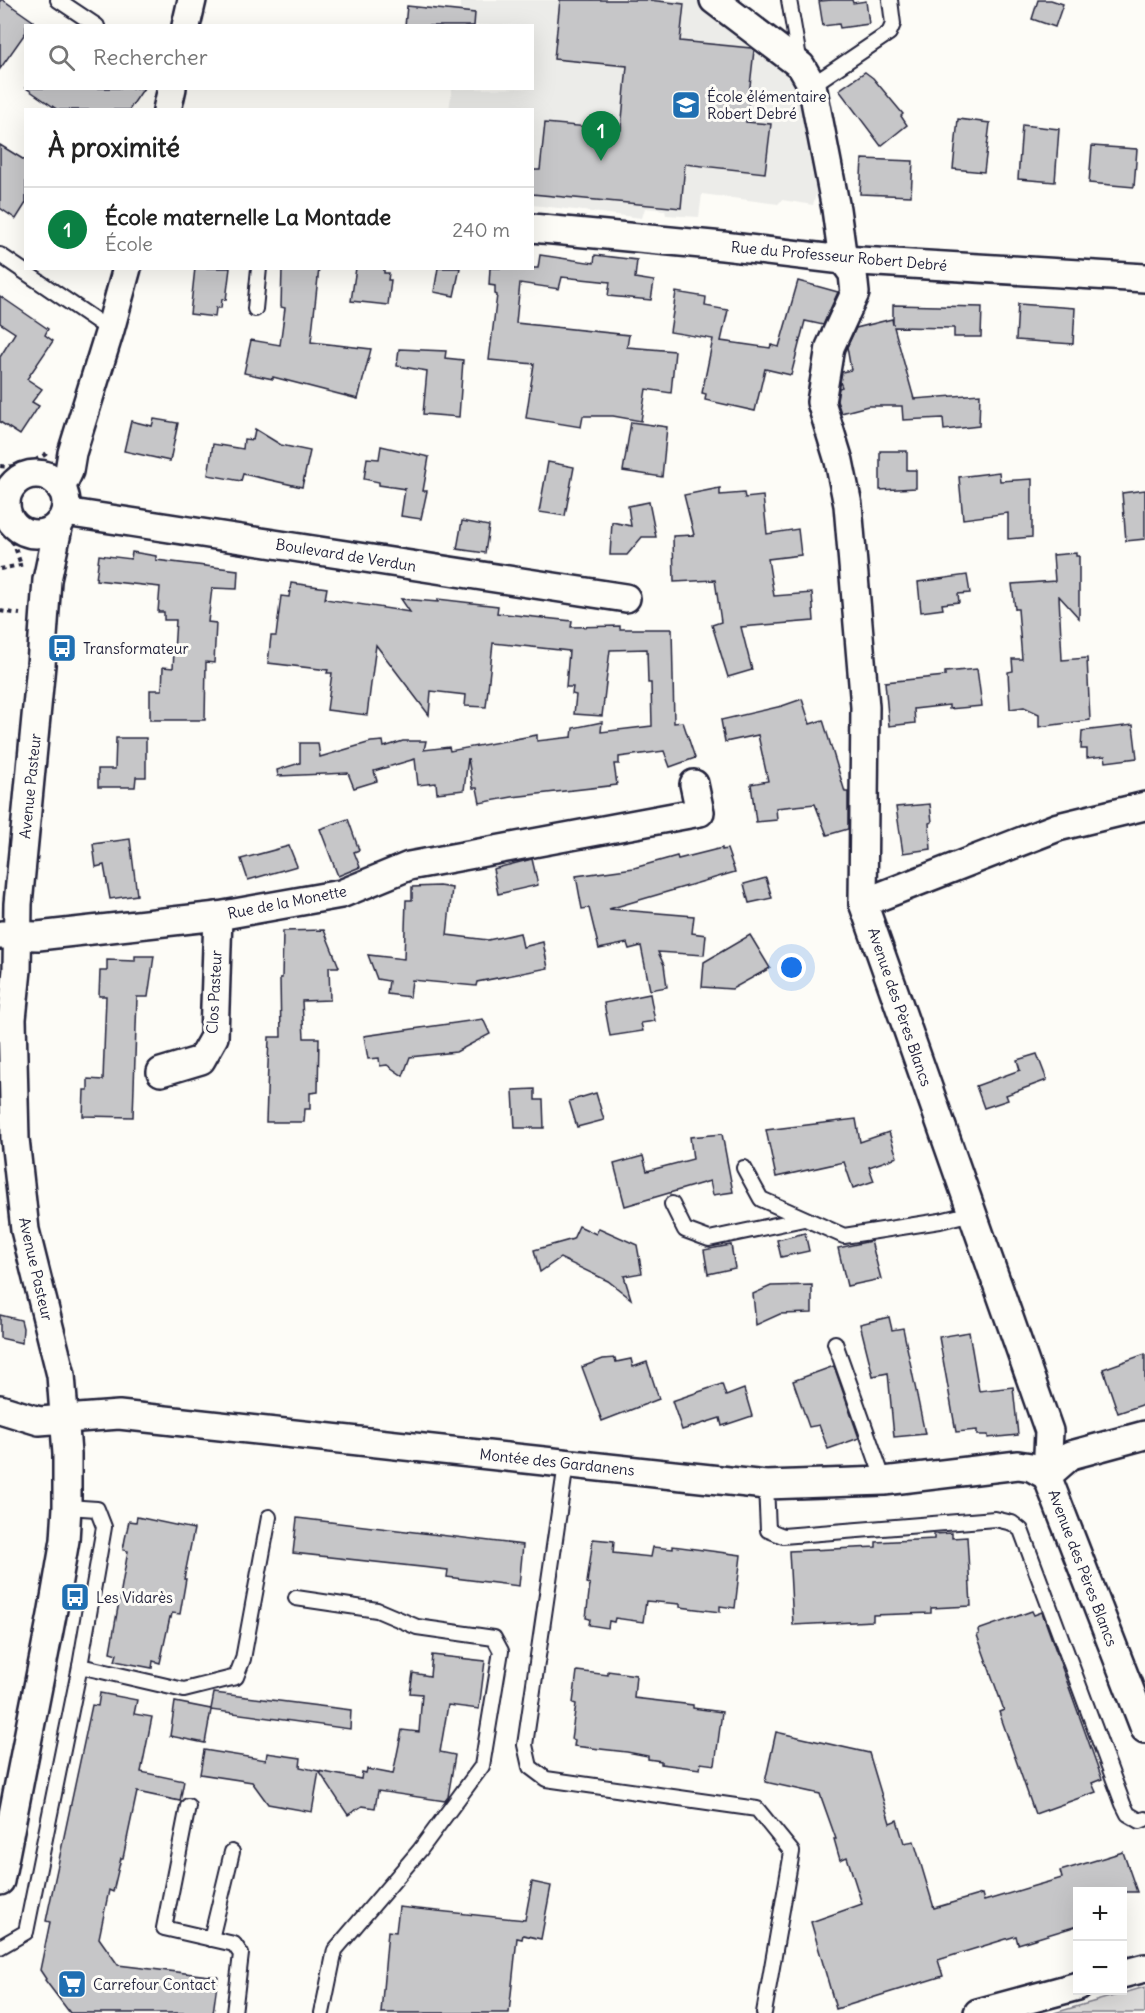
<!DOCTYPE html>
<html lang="fr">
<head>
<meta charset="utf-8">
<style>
	body { margin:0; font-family:Delius,sans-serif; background:#f6f6f6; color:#222 }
	.controls { position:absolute; right:18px; bottom:18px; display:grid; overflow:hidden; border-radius:0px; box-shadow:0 6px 24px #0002 }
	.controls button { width:54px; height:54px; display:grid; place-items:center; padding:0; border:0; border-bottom:2px solid #e0e0e0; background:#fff; color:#222; font:30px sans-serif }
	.you { position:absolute; left:792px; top:968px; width:21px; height:21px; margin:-15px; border:4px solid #fff; border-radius:50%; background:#1a73e8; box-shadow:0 0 0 9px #1a73e833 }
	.badge { display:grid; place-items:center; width:39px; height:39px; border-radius:50%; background:#0b8043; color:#fff; font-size:20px; font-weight:700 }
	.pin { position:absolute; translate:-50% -50px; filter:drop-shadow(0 2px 3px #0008) }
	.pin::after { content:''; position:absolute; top:32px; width:21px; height:18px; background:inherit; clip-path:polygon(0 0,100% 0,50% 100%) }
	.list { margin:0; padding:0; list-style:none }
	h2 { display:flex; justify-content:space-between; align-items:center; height:78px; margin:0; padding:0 24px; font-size:26px }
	h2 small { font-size:20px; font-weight:400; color:#767676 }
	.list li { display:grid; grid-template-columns:39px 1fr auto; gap:18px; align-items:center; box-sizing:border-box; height:84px; padding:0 24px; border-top:2px solid #e0e0e0 }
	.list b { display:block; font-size:22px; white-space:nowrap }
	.list p { margin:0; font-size:20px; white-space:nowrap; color:#767676 }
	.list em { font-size:20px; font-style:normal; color:#767676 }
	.icon { flex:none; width:33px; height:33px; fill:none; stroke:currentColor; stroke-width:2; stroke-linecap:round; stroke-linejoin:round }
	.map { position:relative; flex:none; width:1145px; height:2013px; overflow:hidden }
	.search { position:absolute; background:#fff; box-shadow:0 6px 24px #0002; left:24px; top:24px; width:510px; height:66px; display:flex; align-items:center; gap:15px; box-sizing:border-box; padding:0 21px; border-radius:0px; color:#767676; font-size:22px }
	.panel { position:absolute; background:#fff; box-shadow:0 6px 24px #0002; left:24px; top:108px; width:510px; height:162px; border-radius:0px }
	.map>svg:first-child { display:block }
</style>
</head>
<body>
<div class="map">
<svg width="1145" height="2013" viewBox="0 0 1145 2013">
	<rect width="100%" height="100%" fill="#fdfcf7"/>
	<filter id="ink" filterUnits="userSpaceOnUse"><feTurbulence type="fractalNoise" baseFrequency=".0167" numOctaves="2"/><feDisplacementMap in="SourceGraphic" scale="12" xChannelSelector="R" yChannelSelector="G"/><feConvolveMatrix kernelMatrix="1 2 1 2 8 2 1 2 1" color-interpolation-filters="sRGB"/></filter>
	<g filter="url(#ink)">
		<polygon fill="#ecece9" points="461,0 704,0 802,78 823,188 816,194 813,205 782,200 778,204 702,194 699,217 666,215 665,210 645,208 642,218 533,205 532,110 449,110 452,89 532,88 532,26 459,25"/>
		<polygon fill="#dddcdb" stroke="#807f8b" stroke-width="1.5" points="1145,1987 1145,2013 1054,2013"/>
		<g fill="#c6c6c8" stroke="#22223b" stroke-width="1.5">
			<polygon points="0,0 3,0 33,21 30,26 26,26 26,32 0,69"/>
			<polygon points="560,0 649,0 684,4 680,41 751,48 754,50 746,122 771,124 765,173 685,164 681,208 532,194 532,170 540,170 545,123 621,130 627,66 554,59"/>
			<polygon points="832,0 852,0 853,3 866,1 869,24 840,28 839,24 823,26 819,1"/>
			<polygon points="1038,0 1051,0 1063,4 1055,27 1032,19"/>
			<polygon points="407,6 475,13 474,26 405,26"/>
			<polygon points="865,72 873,78 903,114 901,116 907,125 881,146 839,90"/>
			<polygon points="26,88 144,88 129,110 58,110"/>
			<polygon points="958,119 990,123 984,172 953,169"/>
			<polygon points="1022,125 1059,129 1055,182 1018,179"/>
			<polygon points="0,145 26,161 26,203 16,219 0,208"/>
			<polygon points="1092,146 1137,149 1134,187 1089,183"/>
			<polygon points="862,159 913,161 911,196 860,194"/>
			<polygon points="540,255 594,263 595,255 637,260 635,278 654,281 651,300 608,296 610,282 562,277 559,289 520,283 516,323 629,335 627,347 675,351 671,393 646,389 641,421 613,416 583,416 581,427 526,418 534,364 489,360 497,295 495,294 495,286 489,285 490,268 538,268"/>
			<polygon points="195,268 230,268 226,300 222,299 221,308 216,308 215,317 190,314"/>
			<polygon points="282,268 319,268 311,342 371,349 358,399 273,377 273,379 244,373 251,340 280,345 285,308 281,307"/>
			<polygon points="356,268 384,268 384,273 389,273 388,280 391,280 388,305 351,301"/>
			<polygon points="438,268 460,268 454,296 434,292"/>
			<polygon points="798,281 838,292 823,325 805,321 791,375 765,369 755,411 705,400 706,394 702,393 713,339 670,332 676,292 706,297 705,306 728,310 721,341 770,348 771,345 779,347"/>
			<polygon points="0,296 48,329 45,335 53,341 27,379 42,389 32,402 39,406 20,435 0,422 0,357 15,333 0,323"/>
			<polygon points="1018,304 1075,308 1073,344 1016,340"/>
			<polygon points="893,305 982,307 981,337 954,337 954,328 894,327 914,399 980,394 979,426 944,430 943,418 903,420 902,406 868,406 841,413 837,401 839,388 842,387 840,382 842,372 851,370 847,347 856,328 892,319 893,325"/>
			<polygon points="399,349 446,351 445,358 463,360 459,417 423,414 427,371 397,366"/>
			<polygon points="154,419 178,423 170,461 124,451 131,421 152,426"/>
			<polygon points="631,422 667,427 662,477 623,471"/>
			<polygon points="255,429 281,445 310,451 302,487 243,474 241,481 208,475 213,444 243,449 244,439 253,440"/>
			<polygon points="381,446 429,457 423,491 427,491 421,519 401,516 405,489 379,485 379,482 364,479 367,458 379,459"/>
			<polygon points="880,451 907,451 907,470 916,470 916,488 880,490"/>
			<polygon points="548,462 574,467 565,516 539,512"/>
			<polygon points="999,472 1000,481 1032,479 1032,537 1008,539 1008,513 963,519 959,477"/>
			<polygon points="720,488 720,495 744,493 745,498 763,496 767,534 798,529 801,555 768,559 774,596 812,593 814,621 741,627 752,670 728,677 712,625 721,622 715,580 674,582 673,536 694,535 684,495"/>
			<polygon points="1145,490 1145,539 1126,541 1122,493"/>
			<polygon points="649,502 656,537 642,537 627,555 610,555 612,522 631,526 628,506"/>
			<polygon points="462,521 489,526 485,553 457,549"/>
			<polygon points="132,552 156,556 156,560 238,570 237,589 212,588 208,622 216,623 214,663 206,662 205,720 150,720 150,690 162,690 163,667 173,668 176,620 164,620 164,612 158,612 160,587 96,580 99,555 131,559"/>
			<polygon points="1076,553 1076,556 1079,556 1079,618 1059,596 1062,660 1087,658 1090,720 1039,727 1039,714 1024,707 1010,709 1008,672 1013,671 1012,659 1022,659 1018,609 1015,609 1012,584 1055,581 1053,555"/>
			<polygon points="967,575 970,593 958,594 959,602 942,604 943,609 921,612 918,582"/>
			<polygon points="291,583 327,588 325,599 410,612 401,599 438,602 438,599 498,606 497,613 572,621 571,627 620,626 620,629 672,629 674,723 683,722 695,758 670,767 664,751 619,757 619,764 614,764 617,785 512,797 480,803 477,788 473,788 468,758 464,790 437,793 436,783 418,785 415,759 374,771 377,781 354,788 348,773 278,776 277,770 300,763 300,743 318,743 320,757 371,742 383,741 384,747 403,741 426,741 424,750 449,747 450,751 537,735 537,741 572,737 573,728 602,722 601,732 652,726 651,683 648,683 647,649 610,650 602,716 574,714 576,695 572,694 573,687 566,687 569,651 493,643 486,707 465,706 466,695 431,691 429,715 376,645 367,715 327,710 332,673 327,673 328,670 268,663 271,636 276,636 281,596 289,597"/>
			<polygon points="977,669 982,706 949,709 949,705 914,709 915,723 889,726 885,682 945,676 945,672"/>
			<polygon points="802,699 810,724 823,720 845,792 848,792 848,829 827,835 815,804 776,808 777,820 756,822 751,784 768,781 758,735 725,742 721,720 782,706"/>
			<polygon points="1133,725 1137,758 1106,762 1105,756 1087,758 1087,749 1081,749 1082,731"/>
			<polygon points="116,738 146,738 146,777 136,777 135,787 98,787 98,769 115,769"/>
			<polygon points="930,804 932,822 929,823 931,849 903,853 896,807"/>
			<polygon points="348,819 359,850 354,852 360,867 338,876 320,829"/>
			<polygon points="130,839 137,895 110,899 104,865 96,867 93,844"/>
			<polygon points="289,846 297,866 248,880 241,859"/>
			<polygon points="722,848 722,850 727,849 735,872 609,909 694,916 692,933 706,935 704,955 658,952 664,965 667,987 650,990 641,946 629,949 627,943 599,949 589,908 582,909 576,876 634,868 677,856 678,859"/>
			<polygon points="532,859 538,885 498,894 493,869"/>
			<polygon points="766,878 772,898 749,903 744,884"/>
			<polygon points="439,886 452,888 447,935 488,940 520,933 523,947 543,942 548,968 477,982 476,986 412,980 410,997 387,994 389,981 377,979 368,955 404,959 406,900 412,900 412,887"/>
			<polygon points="324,930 339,967 329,967 330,1000 302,1001 304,1038 319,1038 318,1092 310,1093 310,1109 305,1109 304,1122 266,1122 269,1037 281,1037 280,978 282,978 283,931"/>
			<polygon points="750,935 770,968 732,989 702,987 704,962"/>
			<polygon points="135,956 154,956 148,997 137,997 133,1117 83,1116 84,1090 88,1090 88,1079 103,1080 106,996 99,996 100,971 107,971 107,960 135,961"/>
			<polygon points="650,994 655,1021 641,1023 643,1031 610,1036 604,1003"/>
			<polygon points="483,1019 490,1034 456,1052 410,1057 403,1076 387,1065 380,1066 379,1058 368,1059 364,1036"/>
			<polygon points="1037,1054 1047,1080 1006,1095 1008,1100 984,1108 976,1086 1020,1070 1017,1060"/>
			<polygon points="535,1089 535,1100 543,1100 544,1128 515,1128 513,1090"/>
			<polygon points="596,1093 604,1120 577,1127 569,1101"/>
			<polygon points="856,1119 860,1142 889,1132 897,1157 869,1167 874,1181 853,1188 844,1162 776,1177 766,1130"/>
			<polygon points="722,1134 733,1192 713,1195 710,1181 625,1206 614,1164 643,1156 647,1171 693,1159 690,1137"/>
			<polygon points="579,1226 596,1234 599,1228 637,1245 642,1273 624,1276 631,1299 608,1281 560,1258 540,1272 534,1250 573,1239"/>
			<polygon points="805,1233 809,1251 781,1257 777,1240"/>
			<polygon points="871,1241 881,1279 847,1286 838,1248"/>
			<polygon points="731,1245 735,1268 708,1274 704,1250"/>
			<polygon points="812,1285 812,1313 780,1314 756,1325 753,1294 771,1286"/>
			<polygon points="0,1315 21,1320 23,1328 22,1343 0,1338"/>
			<polygon points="889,1317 892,1330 903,1328 925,1434 894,1437 888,1373 873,1376 860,1324"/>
			<polygon points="969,1332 979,1391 1013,1387 1018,1435 988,1438 988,1435 977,1435 977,1430 956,1432 939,1337"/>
			<polygon points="1145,1354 1145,1404 1118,1413 1103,1369"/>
			<polygon points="615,1358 616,1362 631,1359 633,1367 647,1362 659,1399 602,1421 582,1367 603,1359"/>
			<polygon points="834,1366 859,1438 828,1449 819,1425 809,1427 793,1381"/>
			<polygon points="722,1384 726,1396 744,1389 752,1416 722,1426 720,1418 682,1430 672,1401"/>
			<polygon points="137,1517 194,1529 184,1579 186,1579 180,1614 172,1613 171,1618 170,1617 160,1663 153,1661 152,1668 115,1661 117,1654 110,1652 128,1551 123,1550 125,1539 129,1521 136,1522"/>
			<polygon points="297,1518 523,1545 519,1586 447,1577 448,1570 293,1553"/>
			<polygon points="952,1533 952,1538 967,1537 971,1606 931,1608 931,1613 873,1615 873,1621 793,1625 789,1551 876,1547 876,1542 934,1539 934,1534"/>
			<polygon points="593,1539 614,1541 613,1553 651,1557 653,1547 673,1549 673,1546 741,1555 735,1608 720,1606 720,1612 680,1607 680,1604 646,1601 643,1622 615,1618 614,1622 609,1621 608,1628 589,1625 590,1619 586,1618 590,1584 587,1583"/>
			<polygon points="1032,1611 1034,1615 1042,1612 1102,1779 1092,1783 1096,1792 1035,1814 999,1712 1004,1710 977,1635 979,1634 978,1630"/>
			<polygon points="432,1655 485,1661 479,1709 448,1705 440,1752 455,1755 448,1797 445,1801 378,1791 375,1808 362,1806 348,1815 319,1771 361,1779 362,1772 366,1773 367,1769 393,1774 402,1730 419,1732 422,1694 410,1693 413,1673 430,1676"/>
			<polygon points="577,1671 608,1675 608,1671 636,1675 634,1698 693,1705 693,1708 722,1712 715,1765 701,1763 700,1769 661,1764 661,1761 648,1759 648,1756 627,1752 574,1746 575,1740 571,1739 576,1704 573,1703"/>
			<polygon points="100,1693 137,1700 134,1714 152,1717 141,1772 184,1781 180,1801 137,1792 123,1858 121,1858 113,1892 109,1890 99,1938 118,1965 218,1977 213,2013 70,2013 45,1980 46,1979 40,1970 50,1922 46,1921 92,1705 98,1706"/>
			<polygon points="214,1693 351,1710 350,1729 211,1710 205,1743 170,1736 175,1702 211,1709"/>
			<polygon points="776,1732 869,1753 890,1823 897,1820 904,1843 914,1841 934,1908 982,1894 984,1901 1034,1886 1062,1878 1060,1871 1123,1852 1137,1892 1077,1892 1077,1926 1018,1944 1016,1936 938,1960 943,1976 836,2009 811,1922 862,1904 847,1857 840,1860 834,1839 836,1839 820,1794 765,1782"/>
			<polygon points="204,1750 266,1760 267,1753 301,1758 300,1767 319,1771 312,1812 268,1804 252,1782 200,1774"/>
			<polygon points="532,1882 551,1886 541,1939 523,1935 522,1939 517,1938 509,2013 381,2013 388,1931 396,1932 399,1907 525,1920"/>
		</g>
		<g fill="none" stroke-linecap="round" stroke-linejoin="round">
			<g stroke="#22223b" stroke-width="18">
				<g id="service">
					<polyline points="58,0 97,26"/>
					<polyline points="789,0 800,64"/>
					<polyline points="812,85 889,33 893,24 890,0"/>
					<polyline points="0,255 110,330"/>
					<polyline points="255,309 259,268"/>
					<polyline points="744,1168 761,1199 844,1236 940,1221 972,1213"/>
					<polyline points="672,1204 685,1230 709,1239 804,1219"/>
					<polyline points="835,1343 884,1481"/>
					<polyline points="566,1464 525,1745 530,1767 546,1779 757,1809 792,1852 764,2013"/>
					<polyline points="766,1485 768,1530 783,1536 995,1519 1012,1523 1021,1530 1123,1804 1128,1814 1140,1821 1145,1819"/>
					<polyline points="296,1598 377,1610 417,1627 494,1638 501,1651 482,1766 420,1850 335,1950 322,2013"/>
					<polyline points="80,1666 184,1690 236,1677 243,1659 269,1517"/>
					<polyline points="188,1806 164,1928 234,1944 241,1954 234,2013"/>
					<polyline points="211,1939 232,1852"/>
					<polyline points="0,1947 26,1932 80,1666 104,1527 97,1509 67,1507"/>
				</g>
			</g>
			<g stroke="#22223b" stroke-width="32">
				<g id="minor">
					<polyline points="714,0 801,66 812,85 836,209 843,260 853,274 855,293 830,347 821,402 839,461 848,505 865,707 863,903 1049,1431 1047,1476 1145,1729"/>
					<polyline points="186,26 192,0"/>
					<polyline points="167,110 172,88"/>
					<polyline points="532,228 723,246 843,260 1145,278"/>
					<circle cx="36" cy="504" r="30"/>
					<polyline points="61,488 69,471 72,453 110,330 127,268"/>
					<polyline points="65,512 626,598"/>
					<polyline points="863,903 1058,827 1145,806"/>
					<polyline points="1,935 38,936 218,916 341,894 409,866 700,812 694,784"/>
					<polyline points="161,1072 201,1060 214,1037 218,916"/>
					<polyline points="0,1409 39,1421 119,1415 766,1485 884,1481 1018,1465 1031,1467 1047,1476"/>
					<polyline points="1047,1476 1071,1455 1145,1435"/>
					<polyline points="0,1881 52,1615 65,1540 67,1507 67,1454 61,1375 25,1230 15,1139 12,1019 17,970 18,904 41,665 47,580 59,523"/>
					<polyline points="1122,1974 1145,1968"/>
					<polyline points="978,2013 1078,1986"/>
				</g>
			</g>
			<g stroke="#22223b" stroke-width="4" stroke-dasharray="4.5 4.5" stroke-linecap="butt">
				<path d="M 0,466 C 18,468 32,464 47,453"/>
				<polyline points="0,527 14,544 21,565"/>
				<polyline points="0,569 25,564"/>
				<polyline points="0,611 20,614"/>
			</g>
			<use href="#service" stroke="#fdfcf7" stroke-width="14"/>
			<use href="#minor" stroke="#fdfcf7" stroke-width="27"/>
		</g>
	</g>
	<defs>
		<g id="school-square" transform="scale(1.5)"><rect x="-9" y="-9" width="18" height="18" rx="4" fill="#1f6fb2" stroke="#fdfcf7"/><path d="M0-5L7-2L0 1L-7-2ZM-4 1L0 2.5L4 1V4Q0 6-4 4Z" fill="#fff"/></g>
		<g id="bus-square" transform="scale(1.5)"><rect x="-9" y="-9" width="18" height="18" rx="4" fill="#1f6fb2" stroke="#fdfcf7"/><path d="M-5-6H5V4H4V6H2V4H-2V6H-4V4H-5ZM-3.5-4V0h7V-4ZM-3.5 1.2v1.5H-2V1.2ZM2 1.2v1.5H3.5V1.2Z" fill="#fff"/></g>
		<g id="supermarket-square" transform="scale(1.5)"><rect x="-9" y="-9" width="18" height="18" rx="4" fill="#1f6fb2" stroke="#fdfcf7"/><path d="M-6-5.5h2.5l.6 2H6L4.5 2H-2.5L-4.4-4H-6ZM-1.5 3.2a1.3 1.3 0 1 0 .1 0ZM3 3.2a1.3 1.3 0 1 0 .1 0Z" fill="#fff"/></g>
	</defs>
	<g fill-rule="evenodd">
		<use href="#school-square" x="686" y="105"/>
		<use href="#bus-square" x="62" y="648"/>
		<use href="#bus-square" x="75" y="1597"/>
		<use href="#supermarket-square" x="72" y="1984"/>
	</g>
	<g text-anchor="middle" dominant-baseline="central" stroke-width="6" stroke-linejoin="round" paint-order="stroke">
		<g font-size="15" fill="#22223b" stroke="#fdfcf7" text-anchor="start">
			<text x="707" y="96">École élémentaire<tspan x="707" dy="17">Robert Debré</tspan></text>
			<text x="83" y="648">Transformateur</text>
			<text x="96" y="1597">Les Vidarès</text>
			<text x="93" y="1984">Carrefour Contact</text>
		</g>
		<g font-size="15" fill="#22223b" stroke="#fdfcf7">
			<text transform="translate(839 256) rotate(5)">Rue du Professeur Robert Debré</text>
			<text transform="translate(346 555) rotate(9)">Boulevard de Verdun</text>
			<text transform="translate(30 786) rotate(-84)">Avenue Pasteur</text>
			<text transform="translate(287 902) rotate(-11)">Rue de la Monette</text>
			<text transform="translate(214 992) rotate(-87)">Clos Pasteur</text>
			<text transform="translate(900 1007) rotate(71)">Avenue des Pères Blancs</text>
			<text transform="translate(36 1269) rotate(77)">Avenue Pasteur</text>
			<text transform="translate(557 1462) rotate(6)">Montée des Gardanens</text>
			<text transform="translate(1083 1568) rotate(69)">Avenue des Pères Blancs</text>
		</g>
	</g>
</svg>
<div class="controls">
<button>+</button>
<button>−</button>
</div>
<div class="you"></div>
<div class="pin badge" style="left:601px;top:161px">1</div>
<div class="search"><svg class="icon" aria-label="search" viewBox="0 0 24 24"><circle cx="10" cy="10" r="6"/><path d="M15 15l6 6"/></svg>Rechercher</div>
<section class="panel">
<h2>À proximité<small></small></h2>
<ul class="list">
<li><span class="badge">1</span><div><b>École maternelle La Montade</b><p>École</p></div><em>240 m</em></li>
</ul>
</section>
</div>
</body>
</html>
